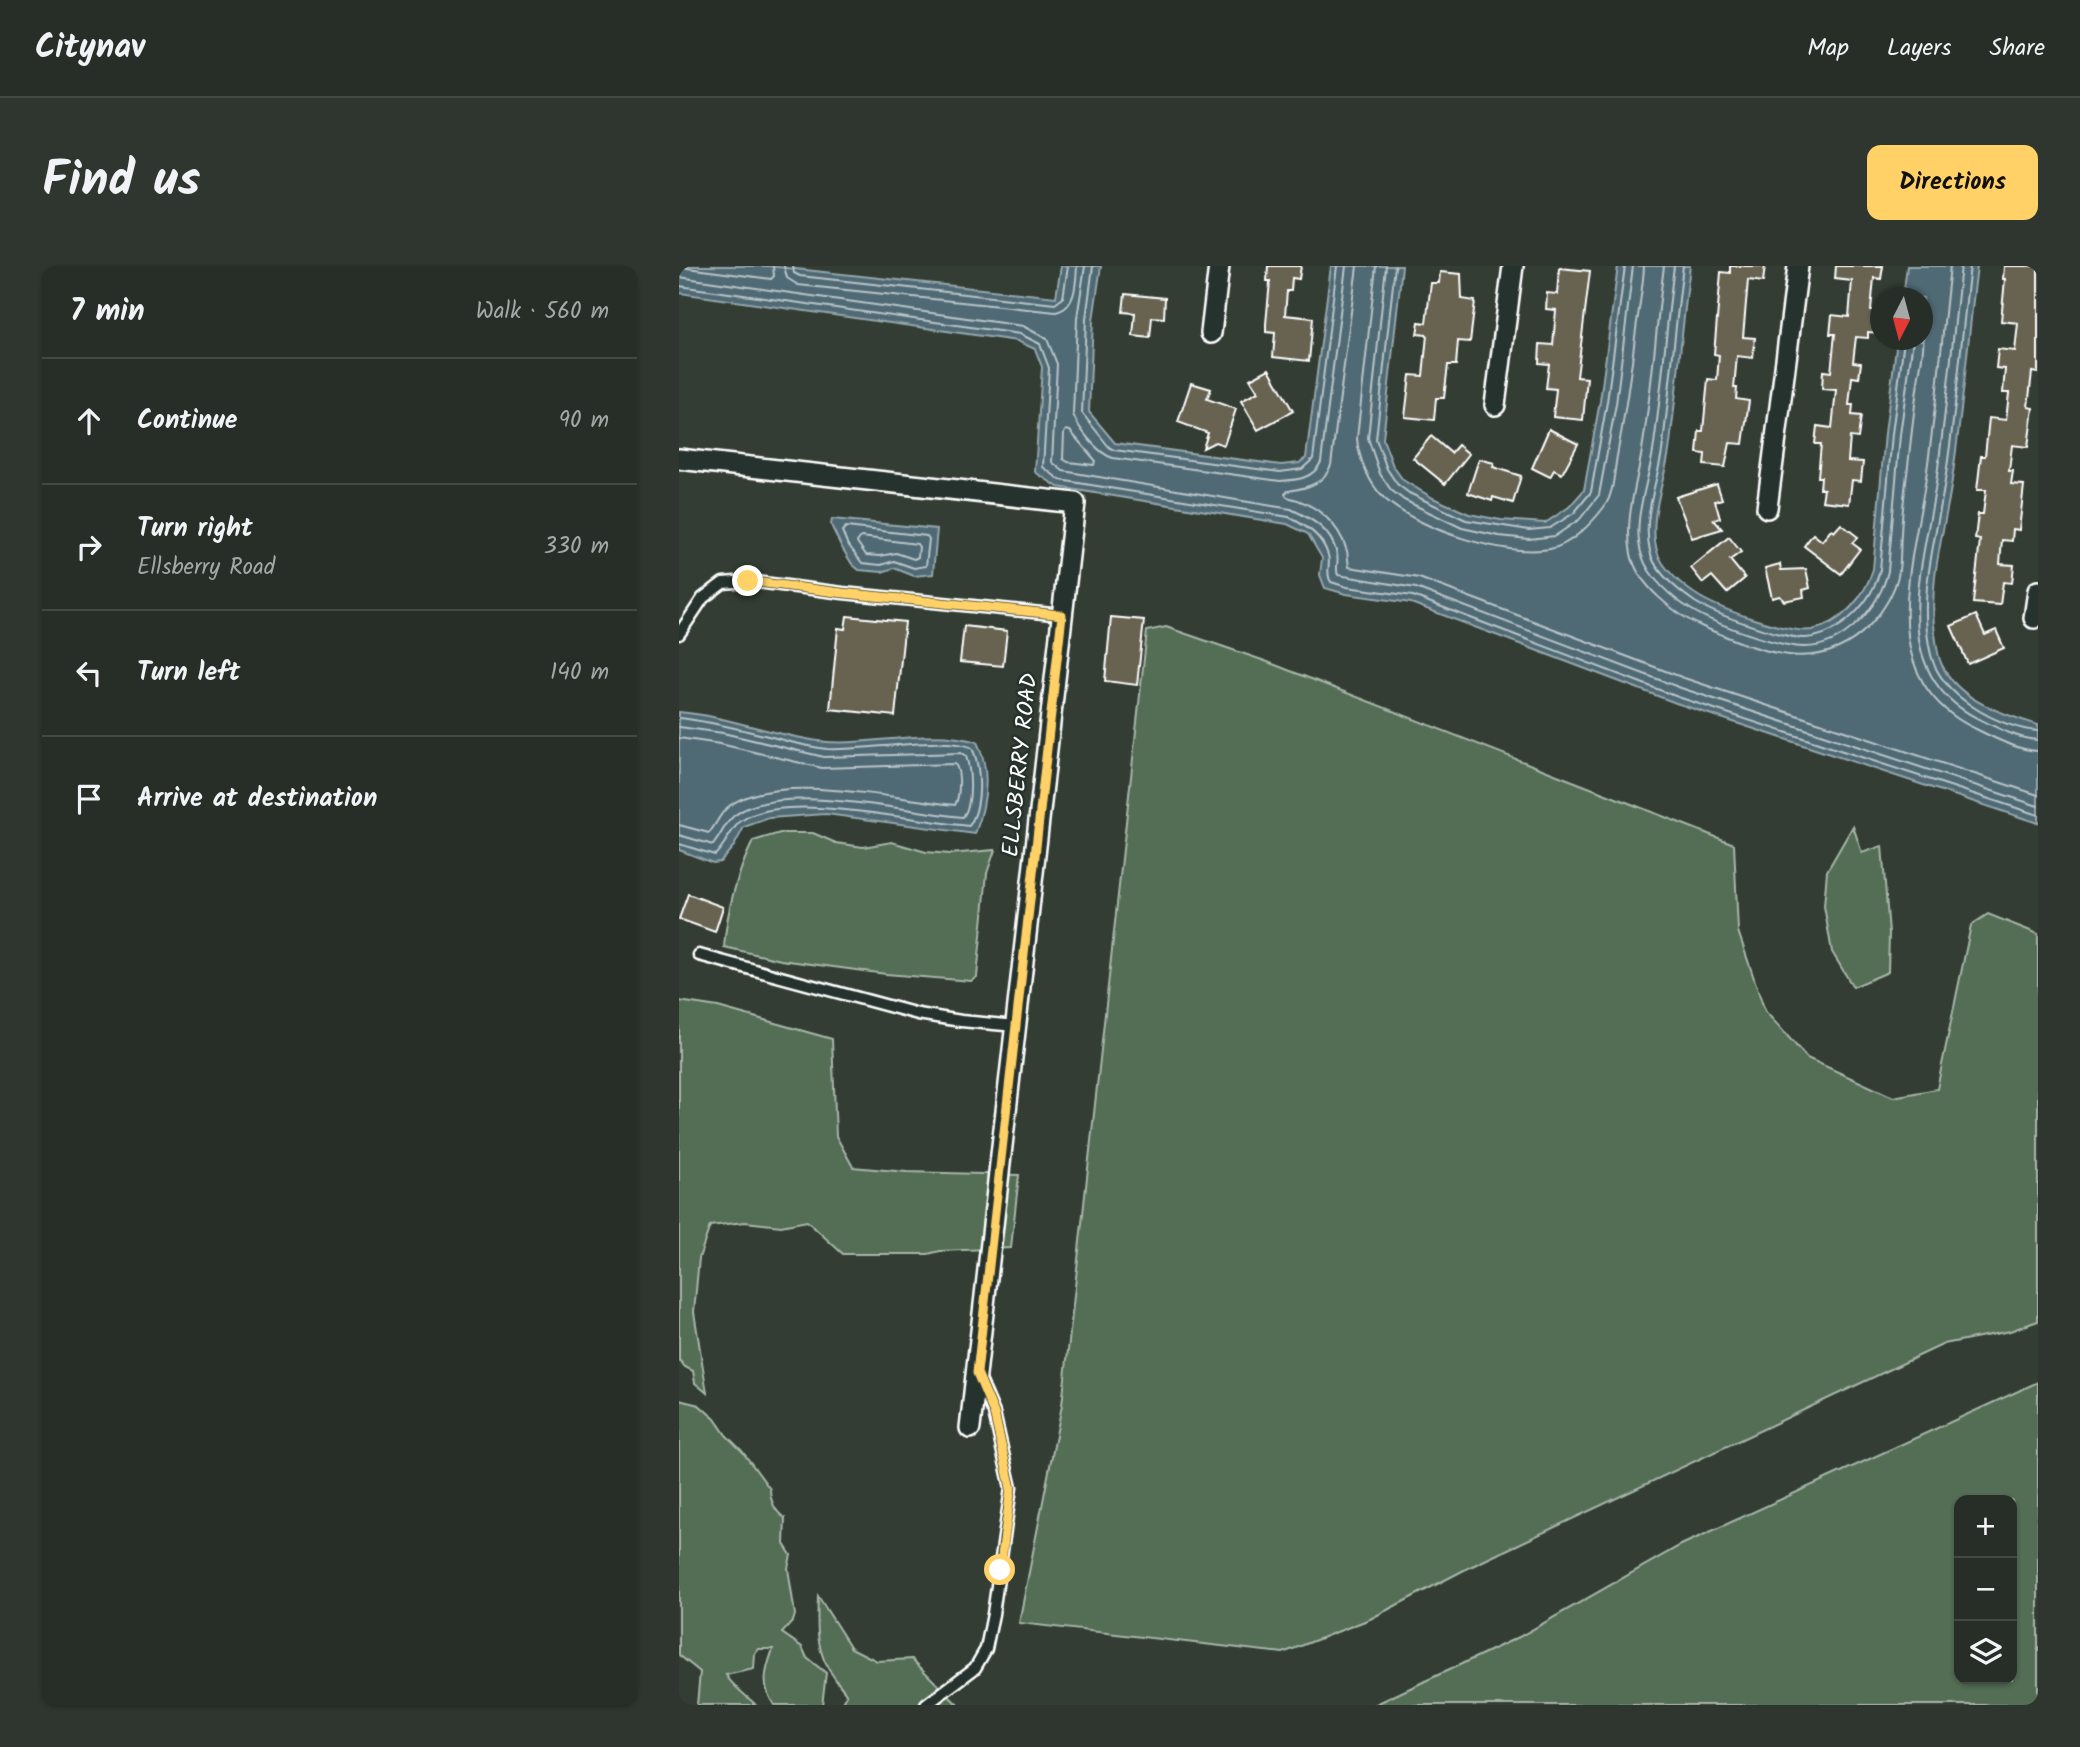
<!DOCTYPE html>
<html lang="en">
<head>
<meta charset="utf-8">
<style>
	body { margin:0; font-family:Kalam,sans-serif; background:#2e362f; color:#f1f3f6 }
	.controls { position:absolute; right:21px; bottom:21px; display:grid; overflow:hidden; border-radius:14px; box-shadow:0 2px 5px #0004 }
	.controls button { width:63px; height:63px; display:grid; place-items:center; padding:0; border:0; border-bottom:2px solid #424a44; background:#262e27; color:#f1f3f6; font:35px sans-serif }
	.compass { position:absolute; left:1191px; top:21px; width:63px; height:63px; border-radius:50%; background:#262e27; box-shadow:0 2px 5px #0004; rotate:186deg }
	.stop { position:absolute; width:21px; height:21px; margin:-16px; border:5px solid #ffd166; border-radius:50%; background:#fff }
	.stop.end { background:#ffd166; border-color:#fff; box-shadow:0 2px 7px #0008 }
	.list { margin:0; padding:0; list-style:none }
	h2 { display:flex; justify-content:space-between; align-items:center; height:91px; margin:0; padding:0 28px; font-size:30px }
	h2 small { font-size:23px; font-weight:400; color:#a4a8a7 }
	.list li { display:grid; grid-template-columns:46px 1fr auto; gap:21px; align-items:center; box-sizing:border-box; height:126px; padding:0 28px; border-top:2px solid #424a44 }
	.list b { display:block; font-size:26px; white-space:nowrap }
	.list p { margin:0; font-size:23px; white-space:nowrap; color:#a4a8a7 }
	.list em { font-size:23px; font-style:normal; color:#a4a8a7 }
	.icon { flex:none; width:38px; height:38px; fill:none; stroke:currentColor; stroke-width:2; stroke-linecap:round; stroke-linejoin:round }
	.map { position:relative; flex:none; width:1359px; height:1439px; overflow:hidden; border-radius:14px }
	header { display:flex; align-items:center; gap:42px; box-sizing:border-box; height:98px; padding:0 35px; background:#262e27; border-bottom:2px solid #424a44 }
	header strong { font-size:33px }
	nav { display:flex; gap:38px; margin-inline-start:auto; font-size:24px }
	.intro { display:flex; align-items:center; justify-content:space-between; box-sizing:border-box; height:168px; padding:0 42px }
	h1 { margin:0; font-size:49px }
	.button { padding:18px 32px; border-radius:14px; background:#ffd166; color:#111; font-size:24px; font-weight:700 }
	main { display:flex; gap:42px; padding:0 42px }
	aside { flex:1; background:#262e27; border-radius:14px; box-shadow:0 2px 5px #0004 }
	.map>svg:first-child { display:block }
</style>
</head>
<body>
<header>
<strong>Citynav</strong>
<nav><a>Map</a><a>Layers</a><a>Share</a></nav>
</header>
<div class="intro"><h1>Find us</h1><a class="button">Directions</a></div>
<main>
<aside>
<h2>7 min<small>Walk · 560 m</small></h2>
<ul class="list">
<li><svg class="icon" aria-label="ahead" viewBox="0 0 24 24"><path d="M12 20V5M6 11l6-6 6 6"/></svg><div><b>Continue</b></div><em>90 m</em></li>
<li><svg class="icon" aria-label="right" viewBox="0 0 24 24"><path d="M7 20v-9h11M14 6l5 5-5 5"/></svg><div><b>Turn right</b><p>Ellsberry Road</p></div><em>330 m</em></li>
<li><svg class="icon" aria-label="left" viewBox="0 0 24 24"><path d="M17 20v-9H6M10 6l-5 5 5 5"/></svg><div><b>Turn left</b></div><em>140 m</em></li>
<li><svg class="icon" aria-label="arrive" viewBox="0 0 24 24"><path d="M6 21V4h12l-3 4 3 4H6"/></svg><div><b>Arrive at destination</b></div></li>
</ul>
</aside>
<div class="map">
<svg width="1359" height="1439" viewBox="0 0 1359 1439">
	<rect width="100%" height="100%" fill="#333d34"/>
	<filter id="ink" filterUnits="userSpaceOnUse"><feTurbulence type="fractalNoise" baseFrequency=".0143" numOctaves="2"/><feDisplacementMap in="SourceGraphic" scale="14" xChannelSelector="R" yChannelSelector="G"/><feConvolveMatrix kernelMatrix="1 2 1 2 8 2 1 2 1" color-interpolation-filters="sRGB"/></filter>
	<g filter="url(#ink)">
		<g fill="#526e55" stroke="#a8b6aa" stroke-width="2" fill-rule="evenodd">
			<polygon points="487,361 586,395 1055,578 1059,665 1086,745 1128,792 1214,831 1258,823 1292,659 1309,648 1359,668 1359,1055 1331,1065 1265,1078 789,1302 691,1353 604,1387 340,1357 383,1139 468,365"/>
			<polygon points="1174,560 1183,587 1203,580 1210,667 1209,706 1174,721 1153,686 1145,640 1148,605"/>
			<path d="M 101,567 L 134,567 L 157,577 L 184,581 L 213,576 L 247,586 L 271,588 L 316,584 L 308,607 L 298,711 L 292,715 L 207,708 L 102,694 L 45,681 C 48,644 58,608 74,575 Z"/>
			<polygon points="0,735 39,741 153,773 157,870 174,901 228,906 340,909 332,982 261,985 249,988 164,988 128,955 102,960 66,956 31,960 20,992 15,1046 28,1127 16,1117 14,1105 6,1101 0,1094"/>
			<path d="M 1359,1116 L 1359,1439 L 695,1439 L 840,1371 L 1002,1279 ZM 1280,1234 L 1333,1234 L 1333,1413 L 1280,1413 Z"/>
			<path d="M 0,1134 L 20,1139 L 36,1153 L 47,1169 L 63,1185 L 91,1223 C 91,1234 96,1246 106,1252 L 105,1278 L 112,1289 L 109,1302 L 116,1349 L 114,1355 L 103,1367 L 123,1381 L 128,1392 L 147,1407 L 143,1439 L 95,1439 C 81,1419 87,1403 94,1383 L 80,1383 L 76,1388 L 75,1403 L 47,1409 C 54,1421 67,1429 77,1439 L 18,1439 L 21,1406 L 0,1389 Z"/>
			<path d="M 139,1330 L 172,1382 L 198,1395 L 233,1393 L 279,1439 L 163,1439 L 168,1429 C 164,1422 159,1418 155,1411 C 136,1387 138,1359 139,1330 Z"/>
		</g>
		<g fill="#506b75" stroke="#96a6ac" stroke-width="2">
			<path d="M 0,0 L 89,0 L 377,31 L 382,0 L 422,0 L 414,54 L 410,146 L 436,177 L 602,199 L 620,197 L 627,192 L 652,0 L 723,0 L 704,173 L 714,200 L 724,214 L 754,232 L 790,248 L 822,254 L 866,257 L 890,241 L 905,224 L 921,135 L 939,0 L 1011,0 C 1003,62 998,124 990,185 C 985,217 969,254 978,285 C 983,303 1006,322 1021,331 C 1041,343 1111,368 1133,364 C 1162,358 1186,331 1194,303 L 1206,167 L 1218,74 L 1244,74 L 1244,32 L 1224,31 L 1228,0 L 1298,0 C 1289,74 1283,148 1272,221 C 1264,271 1249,317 1256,368 C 1258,379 1258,389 1263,399 C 1280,435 1324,448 1359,459 L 1359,557 L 997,437 L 732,337 L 667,328 L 646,322 L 641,309 L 643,292 L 629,268 L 608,258 L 379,221 L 356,206 L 363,101 L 356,83 L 338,75 L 0,27 Z"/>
			<polygon points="153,253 258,263 254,308 235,310 215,302 203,306 180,304 173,298 162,280 152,259"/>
			<path d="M 0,446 C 50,450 98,471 148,476 C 197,480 250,461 298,476 C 312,505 307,539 296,568 L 147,548 L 90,552 L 65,561 L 55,580 L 41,596 L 34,597 L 0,584 Z"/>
		</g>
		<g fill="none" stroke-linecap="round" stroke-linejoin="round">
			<g stroke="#b9c4c8" stroke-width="2">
				<path d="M 105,0 L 108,12 L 119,19 L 377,46 C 397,42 397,17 398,0"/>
				<polyline points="114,0 115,7 121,10 376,38 384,32 389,0"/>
				<path d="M 406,0 L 398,52 L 394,148 C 399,162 419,188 434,192 L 601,215 C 618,214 634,213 642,196 L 667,0"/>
				<polyline points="414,0 407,53 403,147 430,181 435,184 601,206 623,203 634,193 658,0"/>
				<path d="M 678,0 L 652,199 C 645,218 628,222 609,225 L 606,228 L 608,231 C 636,237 660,257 668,285 C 669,290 669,296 670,301 L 740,312 L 1005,412 L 1359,529"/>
				<path d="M 697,0 L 678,172 C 679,191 691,220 706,233 C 741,264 826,291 871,283 C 892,279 913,257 925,241 C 935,228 935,206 938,190 C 946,148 952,106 957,63 C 960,43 964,21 965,0"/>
				<polyline points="707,0 689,172 701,208 712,224 725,234 783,262 820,270 850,273 876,270 901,253 920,229 937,138 954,0"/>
				<polyline points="716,0 697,173 708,203 718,218 730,227 787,254 850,264 871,262 895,247 912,226 928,136 946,0"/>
				<path d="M 985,0 C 977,61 973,123 963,184 C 958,218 945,253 952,288 C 958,319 997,349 1024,361 C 1081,385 1140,412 1190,360 C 1204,345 1214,330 1219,310 C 1222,297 1221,282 1222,268 C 1223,245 1226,223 1229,200 C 1232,172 1235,144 1239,116 C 1241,101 1246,84 1244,69"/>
				<path d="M 995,0 C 987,62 983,124 974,185 C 969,218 952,257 963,290 C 970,312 994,333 1013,344 C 1035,358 1099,380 1124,381 C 1164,382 1201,341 1209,305 L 1221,169 L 1234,74"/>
				<path d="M 1004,0 C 996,62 991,124 983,185 C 978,217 963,253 971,285 C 975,306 1000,325 1016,336 C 1035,348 1105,373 1127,372 C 1162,369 1193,336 1201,304 L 1213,168 L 1225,74"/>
				<path d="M 1271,0 C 1263,72 1257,146 1246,218 C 1232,305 1194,416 1299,464 C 1317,473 1339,484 1359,485"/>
				<path d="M 1282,0 C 1274,72 1267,145 1257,217 C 1245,301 1203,409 1304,455 C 1321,463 1340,473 1359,474"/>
				<path d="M 1291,0 C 1282,74 1277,148 1265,221 C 1256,278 1238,332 1252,389 C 1262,430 1320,462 1359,465"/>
				<polyline points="0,1 92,13 95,10 94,0"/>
				<path d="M 0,11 L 344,60 L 368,73 L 378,98 L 373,196 L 384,205 L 612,243 C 633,253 652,263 658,288 C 660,296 656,303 659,309 L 737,322 L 1002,422 L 1359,540"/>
				<path d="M 0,20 L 341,68 L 361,78 L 370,102 L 364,201 L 381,214 L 610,251 C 627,260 643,269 649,289 C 652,299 646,307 652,316 L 668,321 L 734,330 L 999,431 L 1359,549"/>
				<polygon points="387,164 391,165 416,194 415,199 389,196 384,193 385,167"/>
				<polygon points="167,261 248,270 250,273 247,300 235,302 215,295 202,299 183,297 168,277 163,265"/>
				<polygon points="182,271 238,278 240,281 239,291 235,293 217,287 201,290 187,289 178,276"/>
				<path d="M 0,452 C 29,455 56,462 85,469 C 105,474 127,481 148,483 C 184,485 265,469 293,482 C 303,503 303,542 290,560 C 237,556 104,524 62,555 C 53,561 46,580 36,589 L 0,578"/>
				<path d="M 0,461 L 44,467 L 145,491 L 282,487 L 287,490 C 292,505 294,538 284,551 C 230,546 99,515 56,549 C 46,556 42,570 34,579 L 0,569"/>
				<path d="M 0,472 L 41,478 L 143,502 L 276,498 C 282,506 281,530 276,539 C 220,534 95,504 49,541 C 41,547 37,559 30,567 L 0,559"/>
			</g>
		</g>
		<g fill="#686451" stroke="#fff" stroke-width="2">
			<polygon points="589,0 622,0 620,13 613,12 612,25 608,25 606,49 634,52 630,95 594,91 596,67 587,66 587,58 591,15 588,15"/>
			<polygon points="1051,0 1086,0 1084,16 1069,14 1064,71 1076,72 1074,92 1058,90 1055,122 1058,122 1057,133 1070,135 1068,149 1064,178 1051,177 1046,201 1025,199 1026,188 1018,187 1020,165 1024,165 1029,113 1038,114 1040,89 1035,88 1042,6 1051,7"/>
			<polygon points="1157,0 1204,0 1202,13 1195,12 1192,44 1201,45 1201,67 1189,66 1189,72 1177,71 1174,96 1182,97 1180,112 1173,111 1170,139 1174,139 1173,149 1182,150 1179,172 1171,171 1169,195 1184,196 1182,215 1173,214 1170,238 1143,235 1145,223 1141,223 1142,211 1139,211 1142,178 1136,178 1138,160 1153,162 1157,124 1143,123 1144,105 1152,106 1156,68 1151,68 1153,49 1170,51 1173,15 1156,13"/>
			<polygon points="1325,0 1359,0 1359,107 1353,106 1349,141 1354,142 1349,181 1333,179 1330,205 1334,205 1332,218 1345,219 1340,264 1334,263 1333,275 1323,274 1321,298 1335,299 1333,317 1324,316 1321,339 1294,337 1301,274 1296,273 1299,248 1304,248 1307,224 1298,224 1302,190 1306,190 1310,152 1327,154 1330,127 1324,127 1326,103 1317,102 1319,83 1336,85 1339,57 1322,55 1326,13 1324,13"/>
			<polygon points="880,2 911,5 898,111 908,112 904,154 874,151 877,123 867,122 870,98 860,97 861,78 874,79 877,44 867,43 868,27 878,28"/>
			<polygon points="761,6 782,8 783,33 796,35 791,76 779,75 777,99 769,99 765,132 757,132 755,154 726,151 731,109 744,110 748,69 738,68 740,56 747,57 752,17 760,17"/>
			<polygon points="446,28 486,32 485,52 473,51 471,72 454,70 456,47 444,46"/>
			<polygon points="590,103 614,145 579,164 562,135 579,126 571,113"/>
			<polygon points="512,117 532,123 528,133 557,143 545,179 536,176 524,182 529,167 499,156"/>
			<polygon points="870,163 899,178 883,208 875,204 871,211 853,202"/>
			<polygon points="752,170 772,187 779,179 790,188 766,218 734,192"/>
			<polygon points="800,193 815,197 814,201 842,210 834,237 814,231 813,235 789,227"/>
			<polygon points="1038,218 1043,233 1036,235 1041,252 1035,254 1043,263 1013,272 997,231"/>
			<polygon points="1162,258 1179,271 1173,277 1181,283 1162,308 1125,280 1134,268 1143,275 1152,264 1155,266"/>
			<polygon points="1050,271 1062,286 1051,294 1066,312 1048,327 1033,310 1024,317 1012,302"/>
			<polygon points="1101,298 1102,304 1127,303 1131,322 1124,324 1125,331 1105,335 1101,330 1093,332 1086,302"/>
			<polygon points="1297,349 1306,369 1317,364 1325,382 1289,398 1272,360"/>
			<polygon points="168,350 226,356 216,450 151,443 159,362 166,363"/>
			<polygon points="432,351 465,354 458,419 426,415"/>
			<polygon points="285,360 328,365 324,400 281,396"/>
			<polygon points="9,628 44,641 36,666 0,653"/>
		</g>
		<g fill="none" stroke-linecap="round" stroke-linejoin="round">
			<g stroke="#fff" stroke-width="15">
				<g id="lane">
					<polyline points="0,368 24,332 44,317 69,315 164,327 383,349"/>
					<polyline points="20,689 239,748 282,755 337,760"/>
					<polyline points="247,1439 296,1402 307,1383 314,1348 332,1222 315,1147 301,1114"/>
				</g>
			</g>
			<g stroke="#fff" stroke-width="24">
				<g id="street">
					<polyline points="532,67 540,0"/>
					<polyline points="816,139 834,0"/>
					<polyline points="0,193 396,237 291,1162"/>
					<polyline points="1088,242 1119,0"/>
					<polyline points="1355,352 1359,325"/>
				</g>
			</g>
			<use href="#lane" stroke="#26332d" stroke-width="10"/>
			<use href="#street" stroke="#26332d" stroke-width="19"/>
		</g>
	</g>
	<g fill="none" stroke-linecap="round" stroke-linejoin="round" filter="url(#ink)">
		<polyline stroke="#ffd166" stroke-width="9" points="69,315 164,327 383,349 298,1107 315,1147 332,1222 321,1304"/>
	</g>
	<g text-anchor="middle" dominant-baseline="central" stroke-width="5" stroke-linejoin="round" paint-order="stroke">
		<g font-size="23" fill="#fff" stroke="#26332d">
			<text transform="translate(342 499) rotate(-84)">ELLSBERRY ROAD</text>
		</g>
	</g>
</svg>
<div class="controls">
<button>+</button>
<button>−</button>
<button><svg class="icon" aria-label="layers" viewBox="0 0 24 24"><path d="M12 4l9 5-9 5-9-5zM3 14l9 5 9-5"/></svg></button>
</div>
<svg class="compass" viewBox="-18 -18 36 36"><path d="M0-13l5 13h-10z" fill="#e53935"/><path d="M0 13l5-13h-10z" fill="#a4a8a7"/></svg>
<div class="stop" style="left:321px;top:1304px"></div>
<div class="stop end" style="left:69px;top:315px"></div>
</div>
</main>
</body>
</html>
